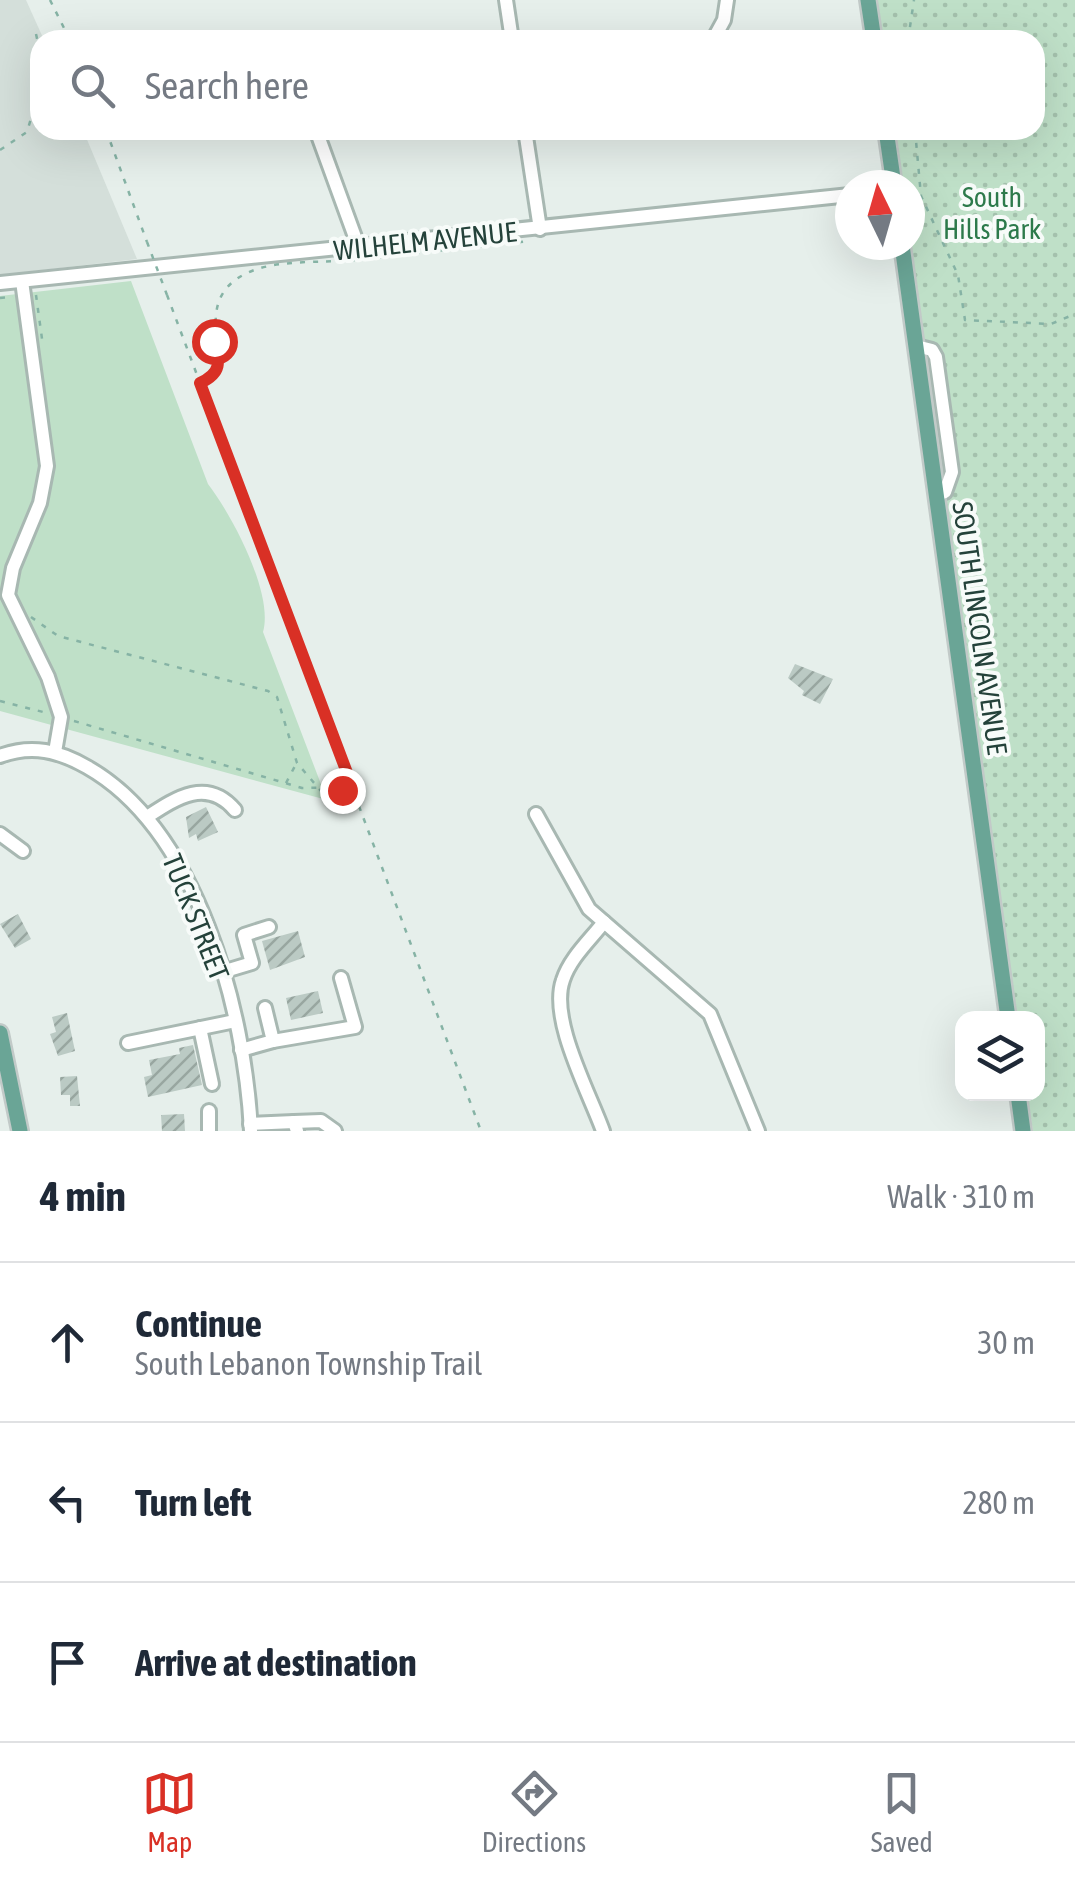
<!DOCTYPE html>
<html lang="en">
<head>
<meta charset="utf-8">
<style>
	body { margin:0; font-family:"Asap Condensed",sans-serif; background:#f2f2f3; color:#1f2937 }
	.controls { position:absolute; right:30px; bottom:30px; display:grid; overflow:hidden; border-radius:20px; box-shadow:0 10px 40px #0002 }
	.controls button { width:90px; height:90px; display:grid; place-items:center; padding:0; border:0; border-bottom:2px solid #e0e1e3; background:#fff; color:#1f2937; font:50px sans-serif }
	.compass { position:absolute; left:835px; top:170px; width:90px; height:90px; border-radius:50%; background:#fff; box-shadow:0 10px 40px #0002; rotate:355deg }
	.stop { position:absolute; width:30px; height:30px; margin:-22px; border:8px solid #d93025; border-radius:50%; background:#fff }
	.stop.end { background:#d93025; border-color:#fff; box-shadow:0 2px 10px #0008 }
	.list { margin:0; padding:0; list-style:none }
	h2 { display:flex; justify-content:space-between; align-items:center; height:130px; margin:0; padding:0 40px; font-size:42px }
	h2 small { font-size:32px; font-weight:400; color:#747a83 }
	.list li { display:grid; grid-template-columns:65px 1fr auto; gap:30px; align-items:center; box-sizing:border-box; height:160px; padding:0 40px; border-top:2px solid #e0e1e3 }
	.list b { display:block; font-size:38px; white-space:nowrap }
	.list p { margin:0; font-size:32px; white-space:nowrap; color:#747a83 }
	.list em { font-size:32px; font-style:normal; color:#747a83 }
	.icon { flex:none; width:55px; height:55px; fill:none; stroke:currentColor; stroke-width:2; stroke-linecap:round; stroke-linejoin:round }
	.map { position:relative; flex:none; width:1075px; height:1131px; overflow:hidden }
	.search { position:absolute; background:#fff; box-shadow:0 10px 40px #0002; left:30px; right:30px; top:30px; height:110px; display:flex; align-items:center; gap:25px; box-sizing:border-box; padding:0 35px; border-radius:30px; color:#747a83; font-size:38px }
	.sheet { height:610px; background:#fff }
	nav { display:flex; justify-content:space-around; align-items:center; box-sizing:border-box; height:140px; border-top:2px solid #e0e1e3; background:#fff; font-size:28px; color:#747a83 }
	nav a { display:grid; justify-items:center; gap:5px }
	nav .on { color:#d93025 }
	.map>svg:first-child { display:block }
</style>
</head>
<body>
<div class="map">
<svg width="1075" height="1131" viewBox="0 0 1075 1131">
	<defs>
		<pattern id="park-dots" width="8" height="8" patternUnits="userSpaceOnUse" patternTransform="scale(2.5)"><rect width="8" height="8" fill="#bfe0c8"/><path d="M2 2h.1M6 6h.1" fill="none" stroke="#a4c1ad" stroke-width="1.8" stroke-linecap="round"/></pattern>
		<pattern id="building-hatch" width="6" height="6" patternUnits="userSpaceOnUse" patternTransform="scale(2.5)"><rect width="6" height="6" fill="#bbcac4"/><path d="M-1 1l2-2M0 6l6-6M5 7l2-2" fill="none" stroke="#98a6a0"/></pattern>
	</defs>
	<rect width="100%" height="100%" fill="#e6efeb"/>
	<polygon fill="#d4dfda" points="0,0 26,0 44,40 40,40 40,130 83,130 137,259 0,275"/>
	<polygon fill="url(#park-dots)" points="877,0 1075,0 1075,1131 1033,1131 1027,1094 1038,1094 1038,1018 1017,1018 909,245 910,185 901,185 893,130 1035,130 1035,40 882,40"/>
	<path fill="#bfe0c8" d="M 131,281 L 208,484 C 232,515 274,594 263,632 L 327,800 L 0,711 L 0,296 Z"/>
	<g fill="url(#building-hatch)">
		<polygon points="795,664 833,679 820,704 802,695 804,691 788,678"/>
		<polygon points="206,807 218,832 198,841 196,834 189,838 186,817"/>
		<polygon points="18,914 31,939 15,948 0,924"/>
		<polygon points="298,931 305,957 270,970 262,941"/>
		<polygon points="318,991 323,1013 291,1020 286,998"/>
		<polygon points="67,1013 75,1051 58,1056 50,1034 56,1032 52,1017"/>
		<polygon points="193,1045 202,1085 148,1097 144,1077 152,1075 149,1060 180,1054 179,1048"/>
		<polygon points="77,1076 80,1106 70,1106 70,1095 61,1095 60,1077"/>
		<polygon points="184,1114 185,1131 162,1131 161,1115"/>
	</g>
	<g fill="none" stroke-linecap="round" stroke-linejoin="round">
		<g stroke="#a8b8b2" stroke-width="18">
			<g id="minor">
				<polyline points="506,0 512,40"/>
				<polyline points="713,40 724,20 727,0"/>
				<polyline points="316,130 359,248"/>
				<polyline points="525,130 540,229"/>
				<polyline points="22,281 47,466 40,503 13,568 8,595 48,677 61,717 55,752"/>
				<polyline points="0,283 850,195"/>
				<polyline points="916,346 932,350 936,357 952,472 945,492 936,495"/>
				<path d="M 0,756 C 32,744 59,751 87,767 C 198,830 245,1011 251,1131"/>
				<polyline points="536,814 589,909 710,1014 758,1131"/>
				<path d="M 147,817 C 176,798 207,777 235,810"/>
				<polyline points="0,834 23,851"/>
				<polyline points="222,972 252,963 244,935 269,927"/>
				<polyline points="200,1028 212,1084"/>
				<polyline points="273,1041 355,1027 341,978"/>
				<polyline points="128,1043 235,1021"/>
				<polyline points="241,1050 273,1041 265,1008"/>
				<polyline points="209,1111 209,1131"/>
				<polyline points="294,1122 321,1121 335,1131"/>
				<polyline points="250,1124 294,1122 297,1131"/>
				<path d="M 603,1131 C 589,1092 549,1019 563,980 C 570,958 590,940 604,922"/>
			</g>
		</g>
		<g stroke="#c2cac8" stroke-width="20">
			<g id="major">
				<polyline points="868,0 874,40"/>
				<polyline points="886,130 894,185"/>
				<polyline points="902,245 1008,1018"/>
				<polyline points="0,1033 20,1131"/>
				<polyline points="1018,1094 1023,1131"/>
			</g>
		</g>
		<g stroke="#86b3a5" stroke-width="2.5" stroke-dasharray="5 8" stroke-linecap="butt">
			<polyline points="50,0 70,40"/>
			<polyline points="36,34 40,52"/>
			<polyline points="908,40 914,0"/>
			<polyline points="106,130 147,242"/>
			<polyline points="915,130 921,196 958,275 965,320 1051,324 1075,314"/>
			<polyline points="0,150 27,132 40,88"/>
			<polyline points="910,198 919,197"/>
			<polyline points="363,259 529,241"/>
			<polyline points="36,295 43,346"/>
			<polyline points="167,295 481,1131"/>
			<polyline points="0,298 13,297"/>
			<path d="M 202,382 C 240,364 186,302 247,273 C 276,259 324,263 355,260"/>
			<polyline points="31,617 58,636 268,691 277,697 297,763 321,791"/>
			<polyline points="0,701 47,713"/>
			<polyline points="74,721 302,788 350,787"/>
			<polyline points="286,783 296,764"/>
		</g>
		<use href="#minor" stroke="#fff" stroke-width="12"/>
		<use href="#major" stroke="#6aa596" stroke-width="15"/>
		<polyline stroke="#86b3a5" stroke-width="2.5" stroke-dasharray="5 8" stroke-linecap="butt" points="147,242 167,295"/>
	</g>
	<g fill="none" stroke-linecap="round" stroke-linejoin="round">
		<path stroke="#d93025" stroke-width="12" d="M 214,341 C 220,362 222,373 200,383 L 352,786 L 342,790"/>
	</g>
	<g text-anchor="middle" dominant-baseline="central" stroke-width="8" stroke-linejoin="round" paint-order="stroke">
		<g font-size="28" fill="#2d7a4b" stroke="#f7fbf9">
			<text x="992" y="197">South<tspan x="992" dy="32">Hills Park</tspan></text>
		</g>
		<g font-size="28" fill="#24423a" stroke="#f7fbf9">
			<text transform="translate(425 241) rotate(-6)">WILHELM AVENUE</text>
			<text transform="translate(980 628) rotate(82)">SOUTH LINCOLN AVENUE</text>
			<text transform="translate(196 917) rotate(68)">TUCK STREET</text>
		</g>
	</g>
</svg>
<div class="controls">
<button><svg class="icon" aria-label="layers" viewBox="0 0 24 24"><path d="M12 4l9 5-9 5-9-5zM3 14l9 5 9-5"/></svg></button>
</div>
<svg class="compass" viewBox="-18 -18 36 36"><path d="M0-13l5 13h-10z" fill="#e53935"/><path d="M0 13l5-13h-10z" fill="#747a83"/></svg>
<div class="stop" style="left:214px;top:341px"></div>
<div class="stop end" style="left:342px;top:790px"></div>
<div class="search"><svg class="icon" aria-label="search" viewBox="0 0 24 24"><circle cx="10" cy="10" r="6"/><path d="M15 15l6 6"/></svg>Search here</div>
</div>
<section class="sheet">
<h2>4 min<small>Walk · 310 m</small></h2>
<ul class="list">
<li><svg class="icon" aria-label="ahead" viewBox="0 0 24 24"><path d="M12 20V5M6 11l6-6 6 6"/></svg><div><b>Continue</b><p>South Lebanon Township Trail</p></div><em>30 m</em></li>
<li><svg class="icon" aria-label="left" viewBox="0 0 24 24"><path d="M17 20v-9H6M10 6l-5 5 5 5"/></svg><div><b>Turn left</b></div><em>280 m</em></li>
<li><svg class="icon" aria-label="arrive" viewBox="0 0 24 24"><path d="M6 21V4h12l-3 4 3 4H6"/></svg><div><b>Arrive at destination</b></div></li>
</ul>
</section>
<nav>
<a class="on"><svg class="icon" aria-label="map" viewBox="0 0 24 24"><path d="M3 6l6-2 6 2 6-2v14l-6 2-6-2-6 2zM9 4v14M15 6v14"/></svg>Map</a>
<a><svg class="icon" aria-label="directions" viewBox="0 0 24 24"><path d="M12 3l9 9-9 9-9-9zM9 14v-3h6M13 9l2 2-2 2"/></svg>Directions</a>
<a><svg class="icon" aria-label="saved" viewBox="0 0 24 24"><path d="M7 4h10v16l-5-4-5 4z"/></svg>Saved</a>
</nav>
</body>
</html>
